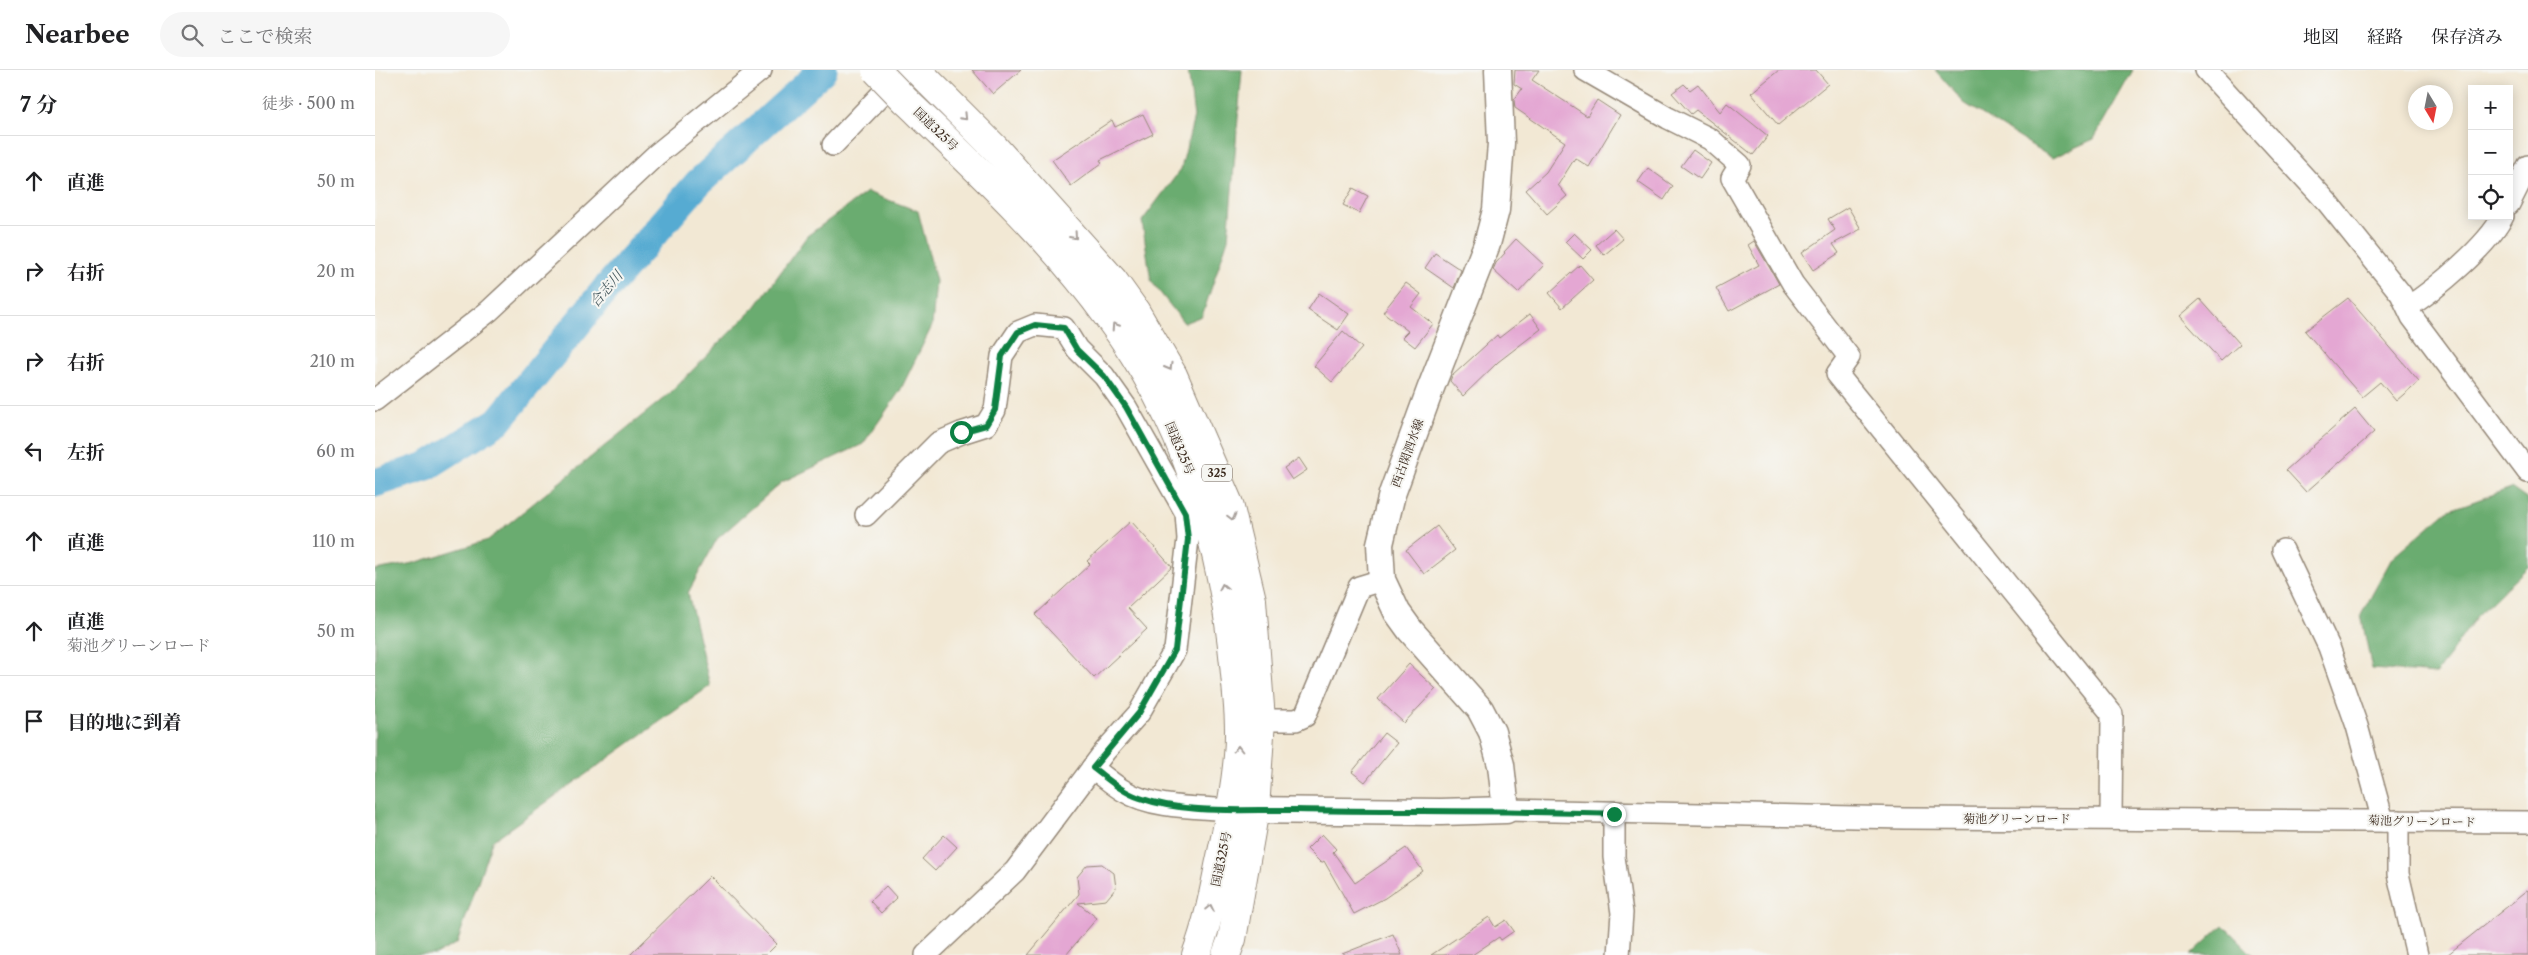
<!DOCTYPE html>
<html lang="ja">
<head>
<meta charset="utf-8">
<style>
	body { margin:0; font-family:"Libre Caslon Text","Noto Serif JP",serif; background:#f6f6f6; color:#202124 }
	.controls { position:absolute; right:15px; top:15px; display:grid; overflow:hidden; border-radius:0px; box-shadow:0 2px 12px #0003 }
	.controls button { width:45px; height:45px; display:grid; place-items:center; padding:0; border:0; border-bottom:1px solid #e0e0e0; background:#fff; color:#202124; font:25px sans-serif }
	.compass { position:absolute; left:2033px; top:15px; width:45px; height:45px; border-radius:50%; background:#fff; box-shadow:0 2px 12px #0003; rotate:170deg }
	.stop { position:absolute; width:15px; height:15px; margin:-11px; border:4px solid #0b8043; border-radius:50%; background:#fff }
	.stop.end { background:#0b8043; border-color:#fff; box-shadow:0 1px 5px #0008 }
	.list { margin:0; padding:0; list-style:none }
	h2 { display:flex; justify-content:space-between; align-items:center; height:65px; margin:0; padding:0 20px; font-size:21px }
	h2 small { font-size:16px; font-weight:400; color:#757577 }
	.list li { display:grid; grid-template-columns:32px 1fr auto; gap:15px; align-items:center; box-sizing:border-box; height:90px; padding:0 20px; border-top:1px solid #e0e0e0 }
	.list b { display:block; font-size:19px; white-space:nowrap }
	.list p { margin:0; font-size:16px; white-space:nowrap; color:#757577 }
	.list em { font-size:16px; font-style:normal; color:#757577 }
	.icon { flex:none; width:28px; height:28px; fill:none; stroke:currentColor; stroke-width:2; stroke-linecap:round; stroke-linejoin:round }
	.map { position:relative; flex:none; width:2153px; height:885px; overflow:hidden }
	header { display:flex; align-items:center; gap:30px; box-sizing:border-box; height:70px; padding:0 25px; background:#fff; border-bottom:1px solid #e0e0e0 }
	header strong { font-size:24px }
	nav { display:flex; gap:28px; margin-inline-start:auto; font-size:18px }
	.search { width:350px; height:45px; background:#f6f6f6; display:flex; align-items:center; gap:12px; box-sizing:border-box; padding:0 18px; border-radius:28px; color:#757577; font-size:19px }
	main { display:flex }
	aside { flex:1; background:#fff }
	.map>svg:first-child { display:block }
</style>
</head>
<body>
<header>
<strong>Nearbee</strong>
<div class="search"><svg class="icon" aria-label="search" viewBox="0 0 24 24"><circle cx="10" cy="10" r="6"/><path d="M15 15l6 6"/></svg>ここで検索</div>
<nav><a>地図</a><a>経路</a><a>保存済み</a></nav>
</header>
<main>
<aside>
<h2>7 分<small>徒歩 · 500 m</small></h2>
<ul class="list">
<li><svg class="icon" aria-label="ahead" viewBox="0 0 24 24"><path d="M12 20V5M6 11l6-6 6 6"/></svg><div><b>直進</b></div><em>50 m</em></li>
<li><svg class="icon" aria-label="right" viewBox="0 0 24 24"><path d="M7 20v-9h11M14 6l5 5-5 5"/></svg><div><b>右折</b></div><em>20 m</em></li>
<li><svg class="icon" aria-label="right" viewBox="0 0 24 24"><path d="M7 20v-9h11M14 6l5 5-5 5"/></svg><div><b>右折</b></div><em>210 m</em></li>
<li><svg class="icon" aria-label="left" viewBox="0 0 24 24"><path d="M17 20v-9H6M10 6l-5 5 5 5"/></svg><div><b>左折</b></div><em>60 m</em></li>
<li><svg class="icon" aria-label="ahead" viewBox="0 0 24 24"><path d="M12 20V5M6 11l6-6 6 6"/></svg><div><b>直進</b></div><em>110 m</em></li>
<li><svg class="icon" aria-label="ahead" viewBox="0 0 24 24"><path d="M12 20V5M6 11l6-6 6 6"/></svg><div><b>直進</b><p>菊池グリーンロード</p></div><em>50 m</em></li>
<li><svg class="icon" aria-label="arrive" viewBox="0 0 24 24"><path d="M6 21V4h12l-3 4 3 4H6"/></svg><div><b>目的地に到着</b></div></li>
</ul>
</aside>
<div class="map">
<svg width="2153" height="885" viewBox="0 0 2153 885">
	<rect width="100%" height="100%" fill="#f6f6f2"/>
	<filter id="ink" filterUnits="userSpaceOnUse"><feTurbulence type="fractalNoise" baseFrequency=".02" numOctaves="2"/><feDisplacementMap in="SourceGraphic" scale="10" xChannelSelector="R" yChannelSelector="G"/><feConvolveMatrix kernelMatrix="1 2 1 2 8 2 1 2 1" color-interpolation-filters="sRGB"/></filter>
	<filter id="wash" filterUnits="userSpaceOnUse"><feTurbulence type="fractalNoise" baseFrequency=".0096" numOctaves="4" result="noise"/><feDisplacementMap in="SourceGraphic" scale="20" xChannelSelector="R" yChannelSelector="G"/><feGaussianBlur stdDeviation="1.12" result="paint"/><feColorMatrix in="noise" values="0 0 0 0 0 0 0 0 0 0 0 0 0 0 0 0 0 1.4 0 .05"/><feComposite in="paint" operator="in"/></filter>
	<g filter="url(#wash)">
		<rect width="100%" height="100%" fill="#f2e8d4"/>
		<g fill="#6bac70" stroke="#536b47">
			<polygon points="813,0 867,0 853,169 827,246 809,253 776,211 767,151 806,99 819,47"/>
			<polygon points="1560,0 1758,0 1719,69 1677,88 1589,33"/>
			<polygon points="492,122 543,141 561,211 557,256 525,321 488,374 407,412 342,469 313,523 335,616 117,771 82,873 60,885 0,885 0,500 39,493 113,470 294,324 381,236 432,166"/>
			<polygon points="2136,418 2153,430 2153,497 2101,547 2061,604 1997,599 1986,545 2017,488 2072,441"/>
			<polygon points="1848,855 1878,885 1816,885"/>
		</g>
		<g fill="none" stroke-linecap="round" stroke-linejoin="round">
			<polyline stroke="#56abd2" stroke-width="29" points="0,413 52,396 123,351 230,220 323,113 448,0"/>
		</g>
		<g id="blocks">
			<g fill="#e4a7d3">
				<polygon points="597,0 646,0 618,24"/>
				<polygon points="1140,0 1164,0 1157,10 1212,46 1222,30 1245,45 1214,97 1200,88 1183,115 1192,126 1172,144 1151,120 1171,102 1190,72 1140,38 1139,30 1147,19 1139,14"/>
				<polygon points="1404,0 1441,0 1453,14 1403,55 1376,23"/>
				<polygon points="1309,14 1315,20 1323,14 1345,42 1352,33 1393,66 1378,85 1321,40 1316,44 1297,23"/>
				<polygon points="768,44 778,64 725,90 727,93 696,116 677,90 737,50 740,57"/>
				<polygon points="1318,80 1336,93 1325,109 1306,96"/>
				<polygon points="1273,98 1298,116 1289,130 1263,112"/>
				<polygon points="978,118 993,126 984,143 968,135"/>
				<polygon points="1473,137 1486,159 1458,174 1464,183 1438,200 1427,183 1460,160 1453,149"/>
				<polygon points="1239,159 1248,169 1229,185 1221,175"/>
				<polygon points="1199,163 1217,180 1208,189 1190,172"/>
				<polygon points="1141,169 1169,195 1143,223 1118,200 1121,193 1130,183 1129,182"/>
				<polygon points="1379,171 1404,214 1354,241 1341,218 1384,195 1373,175"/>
				<polygon points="1060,183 1086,200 1079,218 1050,198"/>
				<polygon points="1205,195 1218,210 1187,238 1174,223"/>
				<polygon points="1031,213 1046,224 1036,237 1058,254 1040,277 1027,267 1033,261 1008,242"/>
				<polygon points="944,223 974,244 963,260 933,240"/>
				<polygon points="1973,228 2044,311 2021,331 2005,312 1987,327 1930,261"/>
				<polygon points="1825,229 1865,274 1846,291 1805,246"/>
				<polygon points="1155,244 1166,259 1123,292 1088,326 1075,311 1077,306 1122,265 1124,268"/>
				<polygon points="968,261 987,278 957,312 939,296"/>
				<polygon points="1980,339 1999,362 1931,422 1911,400"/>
				<polygon points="924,388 932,400 917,410 909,398"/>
				<polygon points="756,451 797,497 753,538 772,559 719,608 660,545 715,494 712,491"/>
				<polygon points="1062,456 1080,480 1049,504 1031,480"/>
				<polygon points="1034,594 1061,619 1029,653 1003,629"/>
				<polygon points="1009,663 1022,673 990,712 977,702"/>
				<polygon points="947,764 961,779 958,782 980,813 1031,778 1048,801 1010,828 979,844 949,791 946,793 932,779"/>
				<polygon points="569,765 582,777 560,801 547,789"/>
				<polygon points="727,794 739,803 741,818 731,830 703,833 722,848 691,885 653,885 704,824 702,807 712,795"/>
				<polygon points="335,806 402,874 391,885 255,885"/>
				<polygon points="511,816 522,828 506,843 495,831"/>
				<polygon points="2153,820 2153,885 2072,885"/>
				<polygon points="1114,847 1120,857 1131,850 1139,861 1126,870 1124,867 1097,885 1056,885"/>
				<polygon points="1018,864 1027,885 968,885 967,884"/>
			</g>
		</g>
	</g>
	<g filter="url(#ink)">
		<use href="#blocks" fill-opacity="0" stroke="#968979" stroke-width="1"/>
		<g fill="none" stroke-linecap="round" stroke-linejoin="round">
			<g stroke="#968979" stroke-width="24">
				<g id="minor">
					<polyline points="1210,0 1293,48 1335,69 1365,95 1357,108 1418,214 1474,287 1462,304 1737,644 1736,748"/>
					<polyline points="1831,0 1953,133 2026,224 2037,247 2153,402"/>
					<polyline points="458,75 530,0"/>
					<polyline points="2134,134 2153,96"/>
					<path d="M 2033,237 C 2061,219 2113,176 2128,146"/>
					<polyline points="0,330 114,241 281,85 386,0"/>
					<polyline points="491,445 563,373 586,363 611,355 620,340 627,286 643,262 660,255 689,258 702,279 729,306 751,337 811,443 813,469 800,580 764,643 730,681 640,801 551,885"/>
					<polyline points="1908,480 1954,577 1982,656 2008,751"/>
					<polyline points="886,650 921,650 930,646 984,517 1007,510"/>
					<path d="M 717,698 C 728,705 738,715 749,721 C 779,739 822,737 856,740"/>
					<polyline points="1131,740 1529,748 2153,752"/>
					<polyline points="1239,744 1239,787 1247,843 1244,885"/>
					<polyline points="2023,751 2023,804 2042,885"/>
				</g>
			</g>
			<g stroke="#968979" stroke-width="29">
				<polyline id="major" points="858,740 1066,742 1131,740 1126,695 1117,662 1105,639 1035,560 1022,542 1007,510 1005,474 1017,424 1055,320 1112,174 1121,140 1126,73 1123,0"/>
			</g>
			<g stroke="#968979" stroke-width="30">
				<g id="highway">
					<polyline points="542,0 620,78 738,210 761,242 798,305 854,434 877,530 886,650 880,739 857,869 851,885"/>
					<path d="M 531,31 C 602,99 675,167 733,247 C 808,347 847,470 859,594 C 862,624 866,656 863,686 C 860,723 852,760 844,796 C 838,826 832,856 821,885"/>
				</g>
			</g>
			<use href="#minor" stroke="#fff" stroke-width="21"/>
			<use href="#major" stroke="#fff" stroke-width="26"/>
			<use href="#highway" stroke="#fff" stroke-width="28"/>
			<g stroke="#968979" stroke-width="30" stroke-linecap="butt">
				<polyline id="highway-bridge" points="501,0 531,31"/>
			</g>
			<use href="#highway-bridge" stroke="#fff" stroke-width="28"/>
		</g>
		<defs><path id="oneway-chevron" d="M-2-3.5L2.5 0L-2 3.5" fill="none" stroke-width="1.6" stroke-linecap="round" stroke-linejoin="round" transform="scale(1.25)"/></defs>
		<g stroke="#a79f9a">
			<use href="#oneway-chevron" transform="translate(589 47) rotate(46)"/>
			<use href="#oneway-chevron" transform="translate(699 166) rotate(48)"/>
			<use href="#oneway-chevron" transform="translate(740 256) rotate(-123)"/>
			<use href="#oneway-chevron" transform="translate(794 297) rotate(60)"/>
			<use href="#oneway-chevron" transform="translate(857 447) rotate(75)"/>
			<use href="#oneway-chevron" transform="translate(848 517) rotate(-101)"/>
			<use href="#oneway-chevron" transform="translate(863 679) rotate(-90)"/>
			<use href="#oneway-chevron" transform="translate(835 838) rotate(-78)"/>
		</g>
	</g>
	<g fill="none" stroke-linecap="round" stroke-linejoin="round" filter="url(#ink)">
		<path stroke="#0b8043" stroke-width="6" d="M 586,362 L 611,355 L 620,340 L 627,286 L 643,262 L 660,255 L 689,258 L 702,280 L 729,306 L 751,337 L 810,443 L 813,469 L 800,580 L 764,643 L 718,698 C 733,709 747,722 765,728 C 813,745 870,739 920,740 C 1026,742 1132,740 1239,744"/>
	</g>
	<g text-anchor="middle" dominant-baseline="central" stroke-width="4" stroke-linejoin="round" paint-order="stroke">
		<rect fill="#f6f6f2" stroke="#73675e" stroke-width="1" x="827" y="394.5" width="30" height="17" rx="4"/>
		<g font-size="11" font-weight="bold" fill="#3b2a1e">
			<text x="842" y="403">325</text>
		</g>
		<g font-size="12" fill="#3b2a1e" stroke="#f6f6f2">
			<text transform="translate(561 59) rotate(44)">国道325号</text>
			<text transform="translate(805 378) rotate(67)">国道325号</text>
			<text transform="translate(1032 383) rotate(-70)">西古閑泗水線</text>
			<text x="1642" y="748">菊池グリーンロード</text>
			<text transform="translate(2047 751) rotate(1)">菊池グリーンロード</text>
			<text transform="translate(846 789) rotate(-78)">国道325号</text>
		</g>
		<g font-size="14" font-style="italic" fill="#44575d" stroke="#f6f6f2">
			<text transform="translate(231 219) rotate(-50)">合志川</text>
		</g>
	</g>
</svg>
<div class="controls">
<button>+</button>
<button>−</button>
<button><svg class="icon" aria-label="locate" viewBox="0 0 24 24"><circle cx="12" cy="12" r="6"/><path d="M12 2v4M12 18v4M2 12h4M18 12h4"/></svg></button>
</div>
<svg class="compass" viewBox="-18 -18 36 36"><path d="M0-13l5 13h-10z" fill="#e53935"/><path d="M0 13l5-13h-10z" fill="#757577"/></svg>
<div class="stop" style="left:586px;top:362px"></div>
<div class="stop end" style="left:1239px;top:744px"></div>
</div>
</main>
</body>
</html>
